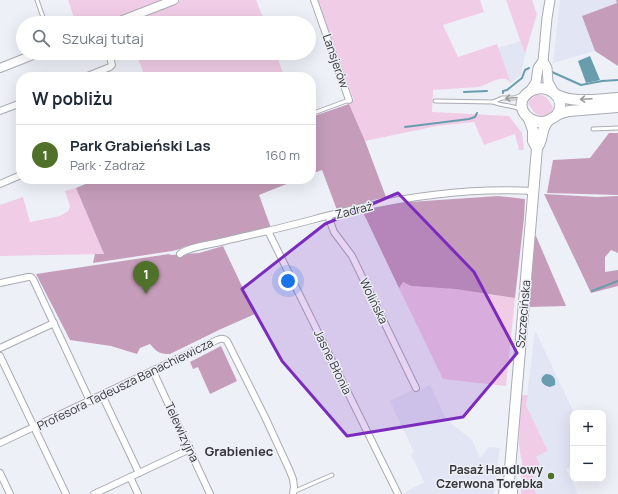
<!DOCTYPE html>
<html lang="pl">
<head>
<meta charset="utf-8">
<style>
	body { margin:0; font-family:Manrope,sans-serif; background:#f2f2f3; color:#1f2937 }
	.controls { position:absolute; right:12px; bottom:12px; display:grid; overflow:hidden; border-radius:8px; box-shadow:0 4px 16px #0002 }
	.controls button { width:36px; height:36px; display:grid; place-items:center; padding:0; border:0; border-bottom:1px solid #e0e1e3; background:#fff; color:#1f2937; font:20px sans-serif }
	.you { position:absolute; left:288px; top:281px; width:14px; height:14px; margin:-10px; border:3px solid #fff; border-radius:50%; background:#1a73e8; box-shadow:0 0 0 6px #1a73e833 }
	.badge { display:grid; place-items:center; width:26px; height:26px; border-radius:50%; background:#4f712a; color:#fff; font-size:13px; font-weight:700 }
	.pin { position:absolute; translate:-50% -33px; filter:drop-shadow(0 1px 2px #0008) }
	.pin::after { content:''; position:absolute; top:21px; width:14px; height:12px; background:inherit; clip-path:polygon(0 0,100% 0,50% 100%) }
	.list { margin:0; padding:0; list-style:none }
	h2 { display:flex; justify-content:space-between; align-items:center; height:52px; margin:0; padding:0 16px; font-size:17px }
	h2 small { font-size:13px; font-weight:400; color:#747a83 }
	.list li { display:grid; grid-template-columns:26px 1fr auto; gap:12px; align-items:center; box-sizing:border-box; height:60px; padding:0 16px; border-top:1px solid #e0e1e3 }
	.list b { display:block; font-size:15px; white-space:nowrap }
	.list p { margin:0; font-size:13px; white-space:nowrap; color:#747a83 }
	.list em { font-size:13px; font-style:normal; color:#747a83 }
	.icon { flex:none; width:22px; height:22px; fill:none; stroke:currentColor; stroke-width:2; stroke-linecap:round; stroke-linejoin:round }
	.map { position:relative; flex:none; width:618px; height:494px; overflow:hidden }
	.search { position:absolute; background:#fff; box-shadow:0 4px 16px #0002; left:16px; top:16px; width:300px; height:44px; display:flex; align-items:center; gap:10px; box-sizing:border-box; padding:0 14px; border-radius:22px; color:#747a83; font-size:15px }
	.panel { position:absolute; background:#fff; box-shadow:0 4px 16px #0002; left:16px; top:72px; width:300px; height:112px; border-radius:16px }
	.map>svg:first-child { display:block }
</style>
</head>
<body>
<div class="map">
<svg width="618" height="494" viewBox="0 0 618 494">
	<rect width="100%" height="100%" fill="#eef0f8"/>
	<g fill="#e2e5f4">
		<polygon points="560,0 616,0 617,3 582,16 595,51 553,63"/>
		<polygon points="521,41 525,54 521,75 511,83 498,48"/>
		<polygon points="535,330 574,413 573,413 573,465 566,469 578,494 536,494 532,486 537,483 530,469 536,457 548,451 526,405"/>
		<polygon points="430,385 446,419 472,440 480,458 489,447 500,448 494,494 404,494 404,493 424,482 411,454 414,452 390,401 412,390 414,393"/>
	</g>
	<g fill="#f1cce6">
		<polygon points="68,0 167,0 107,23 76,23"/>
		<polygon points="181,0 256,0 265,23 122,23"/>
		<path d="M 317,0 L 480,0 L 484,12 L 443,25 L 458,57 L 497,44 L 511,83 C 509,81 507,79 505,79 C 497,77 486,85 479,87 L 433,90 L 432,112 L 509,116 L 522,133 L 524,150 L 519,150 L 515,134 L 484,145 L 474,122 L 437,126 L 365,141 L 349,104 L 354,100 Z"/>
		<polygon points="506,0 532,0 537,14 525,54"/>
		<polygon points="136,53 276,53 283,73 271,77 145,77"/>
		<path d="M 537,95 C 548,94 548,101 554,108 C 550,115 541,119 534,112 C 532,109 530,106 528,104 L 530,99 Z"/>
		<polygon points="76,188 104,254 0,256 0,205 23,197 30,222 60,216 68,211 70,206 65,191"/>
		<polygon points="403,282 411,286 455,289 515,298 506,386 443,379 399,288"/>
		<polygon points="521,395 528,395 526,405 548,451 536,457 540,465 530,470 537,484 533,486 536,494 521,494 522,459 521,459 519,444"/>
	</g>
	<g fill="#c59dba">
		<polygon points="616,0 618,0 618,66 595,51 582,16 617,3"/>
		<polygon points="349,104 365,141 386,197 337,210 322,170 311,174 311,117"/>
		<polygon points="609,133 618,133 618,195 547,193 553,160 590,158"/>
		<polygon points="92,179 299,179 259,195 271,228 184,247 180,249 172,251 93,263 95,254 104,254 76,188 93,181"/>
		<polygon points="544,194 597,197 618,196 618,253 611,250 605,257 605,272 618,270 618,286 591,293"/>
		<polygon points="498,196 525,199 524,218 515,298 455,289 411,286 403,282 399,288 362,210 395,203"/>
		<polygon points="533,236 536,236 566,306 529,307 527,304"/>
		<path d="M 223,246 L 255,314 L 221,329 L 170,354 C 159,354 157,352 150,344 L 140,348 L 137,354 L 111,346 L 70,340 L 36,274 L 169,254 L 171,255 L 199,253 Z"/>
		<polygon points="221,346 237,381 210,394 198,367 193,369 190,362"/>
	</g>
	<g fill="#689dae">
		<polygon points="590,56 600,80 586,83 578,61"/>
		<path d="M 546,374 C 553,374 556,378 555,385 L 550,387 C 543,386 537,379 546,374 Z"/>
	</g>
	<g fill="none" stroke-linecap="round" stroke-linejoin="round">
		<g stroke="#689dae" stroke-width="2">
			<polyline points="552,72 581,85 602,81 618,80"/>
			<polyline points="464,92 487,91"/>
			<polyline points="503,93 503,91 507,90 522,78 525,70 529,68"/>
			<polyline points="405,127 469,119 475,117 477,113"/>
			<polyline points="592,291 618,281"/>
		</g>
		<g stroke="#aaabb3" stroke-width="5">
			<g id="service">
				<polyline points="37,0 45,23"/>
				<path d="M 435,101 L 493,102 C 502,106 511,105 520,109"/>
				<polyline points="493,102 502,98 514,98 522,95"/>
				<polyline points="311,114 349,100"/>
				<polyline points="593,129 618,128"/>
				<polyline points="293,492 332,475"/>
			</g>
		</g>
		<g stroke="#aaabb3" stroke-width="8">
			<g id="minor">
				<polyline points="314,0 349,100"/>
				<polyline points="85,77 110,67 112,65 109,53"/>
				<polyline points="0,111 21,103"/>
				<polyline points="0,184 21,175"/>
				<polyline points="328,216 334,232 352,256 416,388"/>
				<polyline points="268,231 398,494"/>
				<path d="M 180,254 C 188,247 208,245 220,242 C 236,238 251,235 267,231 C 298,224 328,215 359,208 C 416,195 474,188 533,191"/>
				<polyline points="0,283 28,277 31,277 33,279 90,401"/>
				<polyline points="0,348 54,323"/>
				<polyline points="0,356 66,494"/>
				<polyline points="153,371 210,494"/>
				<polyline points="102,395 139,473"/>
				<path d="M 0,443 L 217,340 C 221,338 224,338 227,341 L 265,417 L 289,469 L 293,479 L 294,487 L 293,494"/>
				<polyline points="0,473 10,494"/>
				<polyline points="130,477 138,494"/>
				<polyline points="94,494 190,449"/>
			</g>
		</g>
		<g stroke="#aaabb3" stroke-width="10">
			<g id="tertiary">
				<polyline points="115,23 174,0"/>
				<polyline points="0,68 38,53"/>
			</g>
		</g>
		<g stroke="#aaabb3" stroke-width="11">
			<g id="secondary">
				<polyline points="543,61 547,68 548,82 553,91"/>
				<polyline points="531,90 536,82 538,68 543,61 547,18 550,0"/>
			</g>
		</g>
		<g stroke="#aaabb3" stroke-width="12">
			<g id="primary">
				<path d="M 555,94 C 572,104 599,99 618,98"/>
				<path d="M 556,116 C 570,99 546,80 529,92 C 513,103 525,123 543,122 C 549,121 553,118 557,115 C 561,113 565,112 569,111 L 618,107"/>
				<polyline points="529,119 533,130 533,141 537,148"/>
				<polyline points="509,481 512,489 512,494"/>
				<path d="M 504,494 L 505,487 L 509,481 L 537,148 C 544,139 540,130 548,121"/>
			</g>
		</g>
		<use href="#service" stroke="#fff" stroke-width="3"/>
		<use href="#minor" stroke="#fff" stroke-width="6"/>
		<use href="#tertiary" stroke="#fff" stroke-width="8"/>
		<use href="#secondary" stroke="#fff" stroke-width="9"/>
		<use href="#primary" stroke="#fff" stroke-width="10"/>
	</g>
	<defs><path id="oneway-shaft" d="M-6 0H5M1.5-3L5.5 0L1.5 3" fill="none" stroke-width="1.6" stroke-linecap="round" stroke-linejoin="round"/></defs>
	<g stroke="#9a9a9c">
		<use href="#oneway-shaft" transform="translate(511 98) rotate(175)"/>
		<use href="#oneway-shaft" transform="translate(586 99) rotate(177)"/>
	</g>
	<path fill="#7b2cbf" fill-opacity="0.2" stroke="#7b2cbf" stroke-width="3" stroke-linejoin="round" d="M 398,193 L 474,272 L 517,353 L 463,417 L 347,436 L 282,361 L 242,289 L 325,224 Z"/>
	<circle fill="#4f712a" stroke="#eef0f8" stroke-width="1.5" cx="551" cy="476" r="4"/>
	<g text-anchor="middle" dominant-baseline="central" stroke-width="3" stroke-linejoin="round" paint-order="stroke">
		<g font-size="12" fill="#353538" stroke="#eef0f8">
			<text transform="translate(336 61) rotate(71)">Lansjerów</text>
			<text transform="translate(354 210) rotate(-14)">Zadraż</text>
			<text transform="translate(374 301) rotate(64)">Wolińska</text>
			<text transform="translate(523 314) rotate(-85)">Szczecińska</text>
			<text transform="translate(333 362) rotate(64)">Jasne Błonia</text>
			<text transform="translate(125 384) rotate(-26)">Profesora Tadeusza Banachiewicza</text>
			<text transform="translate(182 432) rotate(65)">Telewizyjna</text>
		</g>
		<g font-size="12" font-weight="bold" fill="#353538" stroke="#eef0f8" text-anchor="end">
			<text x="543" y="469">Pasaż Handlowy<tspan x="543" dy="14">Czerwona Torebka</tspan></text>
		</g>
		<g font-size="13" font-weight="bold" fill="#33343a" stroke="#eef0f8">
			<text x="239" y="451">Grabieniec</text>
		</g>
	</g>
</svg>
<div class="controls">
<button>+</button>
<button>−</button>
</div>
<div class="you"></div>
<div class="pin badge" style="left:146px;top:294px">1</div>
<div class="search"><svg class="icon" aria-label="search" viewBox="0 0 24 24"><circle cx="10" cy="10" r="6"/><path d="M15 15l6 6"/></svg>Szukaj tutaj</div>
<section class="panel">
<h2>W pobliżu<small></small></h2>
<ul class="list">
<li><span class="badge">1</span><div><b>Park Grabieński Las</b><p>Park · Zadraż</p></div><em>160 m</em></li>
</ul>
</section>
</div>
</body>
</html>
